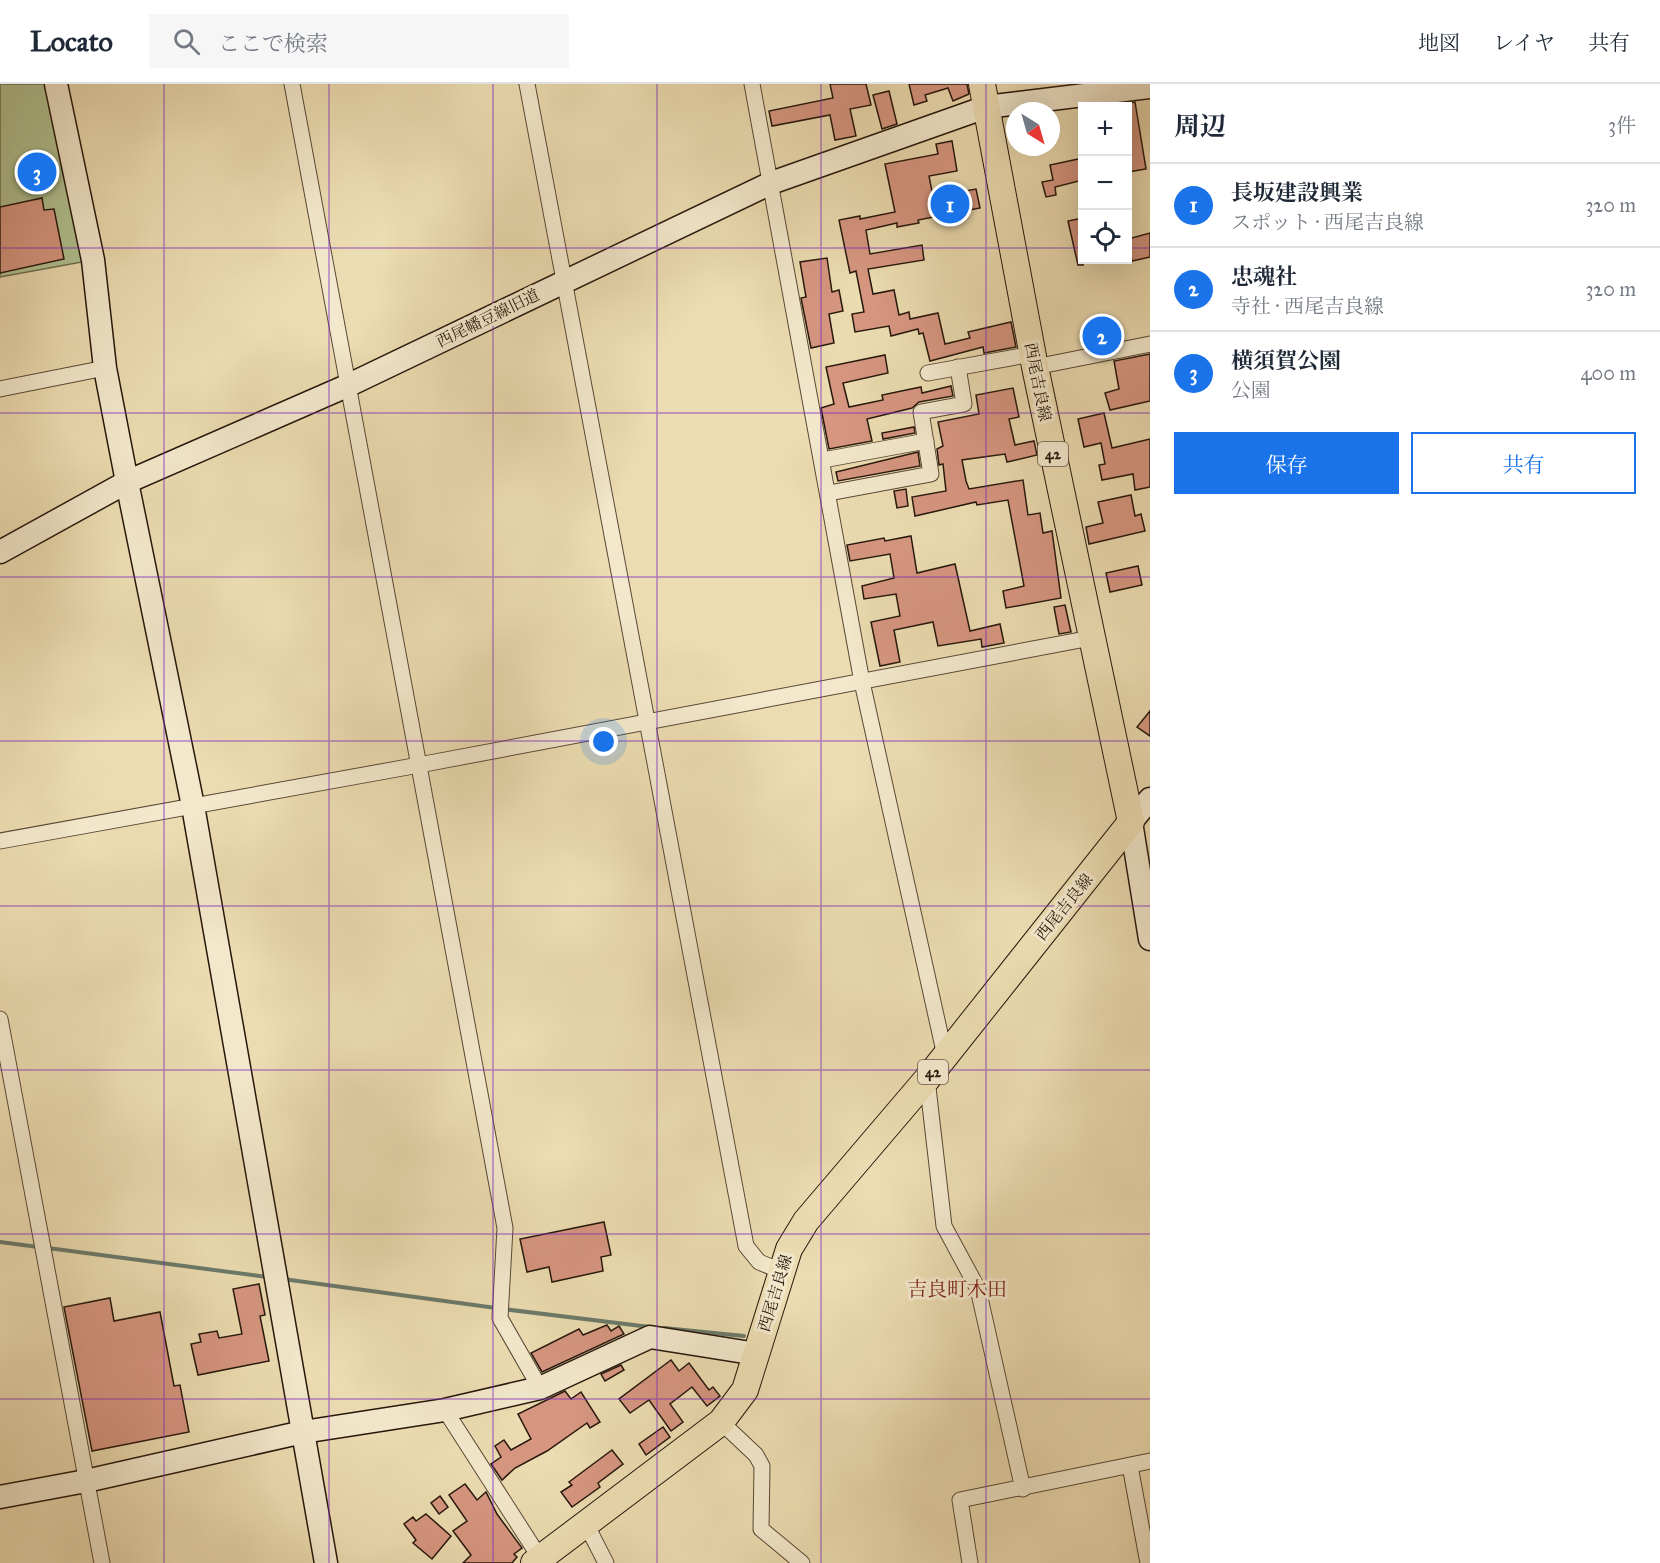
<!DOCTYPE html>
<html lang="ja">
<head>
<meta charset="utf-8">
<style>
	body { margin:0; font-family:"IM FELL Great Primer","Noto Serif JP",serif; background:#f6f6f7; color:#1f2937 }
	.controls { position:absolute; right:18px; top:18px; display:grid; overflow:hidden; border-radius:0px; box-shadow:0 6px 24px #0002 }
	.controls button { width:54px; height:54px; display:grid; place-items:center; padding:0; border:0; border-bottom:2px solid #e0e1e3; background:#fff; color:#1f2937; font:30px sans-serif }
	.compass { position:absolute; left:1006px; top:18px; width:54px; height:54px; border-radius:50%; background:#fff; box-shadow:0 6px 24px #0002; rotate:143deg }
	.you { position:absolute; left:604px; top:658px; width:21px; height:21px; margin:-15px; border:4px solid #fff; border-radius:50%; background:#1a73e8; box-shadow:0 0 0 9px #1a73e833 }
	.badge { display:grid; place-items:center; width:39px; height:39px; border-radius:50%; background:#1a73e8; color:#fff; font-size:20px; font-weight:700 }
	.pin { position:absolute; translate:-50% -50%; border:3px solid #fff; box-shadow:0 2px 6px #0006 }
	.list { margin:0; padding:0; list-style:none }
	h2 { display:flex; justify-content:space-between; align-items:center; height:78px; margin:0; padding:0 24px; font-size:26px }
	h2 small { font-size:20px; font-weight:400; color:#747a83 }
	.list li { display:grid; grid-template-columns:39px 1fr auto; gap:18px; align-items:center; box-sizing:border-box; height:84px; padding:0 24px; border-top:2px solid #e0e1e3 }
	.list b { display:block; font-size:22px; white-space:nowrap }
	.list p { margin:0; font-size:20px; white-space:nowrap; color:#747a83 }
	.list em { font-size:20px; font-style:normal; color:#747a83 }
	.actions { display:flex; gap:12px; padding:18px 24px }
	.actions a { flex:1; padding:14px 0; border:2px solid #1a73e8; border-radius:0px; text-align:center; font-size:21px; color:#1a73e8 }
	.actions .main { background:#1a73e8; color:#fff }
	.icon { flex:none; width:33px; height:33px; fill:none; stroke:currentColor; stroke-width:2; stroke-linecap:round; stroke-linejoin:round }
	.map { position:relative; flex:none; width:1150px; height:1479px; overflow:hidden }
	header { display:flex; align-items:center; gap:36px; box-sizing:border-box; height:84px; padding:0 30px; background:#fff; border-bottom:2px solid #e0e1e3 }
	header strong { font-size:28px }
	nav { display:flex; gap:33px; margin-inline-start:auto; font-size:21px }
	.search { width:420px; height:54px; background:#f6f6f7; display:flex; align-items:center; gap:15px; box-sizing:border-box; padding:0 21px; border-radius:0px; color:#747a83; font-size:22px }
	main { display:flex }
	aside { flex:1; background:#fff }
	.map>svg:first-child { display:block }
</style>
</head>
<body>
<header>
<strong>Locato</strong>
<div class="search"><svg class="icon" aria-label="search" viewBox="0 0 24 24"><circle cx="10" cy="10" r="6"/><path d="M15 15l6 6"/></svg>ここで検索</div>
<nav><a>地図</a><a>レイヤ</a><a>共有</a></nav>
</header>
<main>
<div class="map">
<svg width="1150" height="1479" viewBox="0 0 1150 1479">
	<rect width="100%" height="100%" fill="#ecdcb1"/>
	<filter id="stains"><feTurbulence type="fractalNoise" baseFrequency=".00333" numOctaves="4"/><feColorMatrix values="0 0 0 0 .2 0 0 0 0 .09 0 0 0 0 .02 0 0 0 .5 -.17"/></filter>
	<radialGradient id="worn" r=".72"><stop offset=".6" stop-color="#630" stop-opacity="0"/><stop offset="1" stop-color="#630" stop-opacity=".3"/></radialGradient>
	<polygon fill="#b1c291" stroke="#6c6c4e" stroke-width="1.5" points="0,0 56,0 93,176 0,193"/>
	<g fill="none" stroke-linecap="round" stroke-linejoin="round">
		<g stroke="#6b7a6a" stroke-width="4">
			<polyline points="0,1158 38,1163"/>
			<polyline points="48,1164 267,1193"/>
			<polyline points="283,1195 496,1224"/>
			<polyline points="503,1225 650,1243"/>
			<polyline points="664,1244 744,1252"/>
		</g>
	</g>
	<g fill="#d69680" stroke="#27170c" stroke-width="1.5">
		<polygon points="830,0 866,0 871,21 850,25 856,52 835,56 830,31 772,42 769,27 833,14"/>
		<polygon points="909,0 967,0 969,10 953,17 948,4 925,11 927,17 914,21"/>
		<polygon points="889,7 897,40 882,45 873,11"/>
		<polygon points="1135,18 1146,85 1128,88 1128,19"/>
		<polygon points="952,57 957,87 929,92 933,113 976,105 980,124 918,136 919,139 897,143 897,139 866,146 870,170 922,161 924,176 868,185 873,210 894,206 899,231 909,228 910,235 938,229 945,260 970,254 968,248 1011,238 1016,263 984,269 983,263 930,277 923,249 919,250 918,245 891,252 889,242 855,248 852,230 864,228 856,187 850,189 839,136 860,132 860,135 895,128 885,80 938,70 936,60"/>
		<polygon points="1083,74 1083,96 1055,103 1056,111 1046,113 1042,98 1053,96 1050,81"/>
		<polygon points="42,114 44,126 54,125 64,175 0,189 0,123"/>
		<polygon points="1083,134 1083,181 1078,181 1068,137"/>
		<polygon points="1150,149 1150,173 1132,177 1128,155"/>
		<polygon points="827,174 832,208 839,206 843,227 829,230 834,259 811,264 801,214 806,213 800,178"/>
		<polygon points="1106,245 1110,257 1097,261 1093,250"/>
		<polygon points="1150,270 1150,317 1110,326 1105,309 1119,305 1114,277"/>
		<polygon points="885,271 888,289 843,299 849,323 883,316 882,311 921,303 922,309 951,302 953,312 919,318 912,324 867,335 872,357 829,365 821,324 834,320 826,283"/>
		<polygon points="1013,304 1019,333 1009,335 1015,361 1034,357 1037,371 1007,378 1005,370 962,376 966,397 969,405 1023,396 1028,431 1040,429 1043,449 1052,447 1061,514 1006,524 1003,507 1024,502 1008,416 977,421 976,418 915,432 912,413 946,407 943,380 939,381 937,365 943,362 938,338 979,330 976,311"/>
		<polygon points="1104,329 1112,364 1150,355 1150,403 1135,406 1133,390 1102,396 1099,381 1105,380 1101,359 1084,363 1078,335"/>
		<polygon points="914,343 915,349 883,355 882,349"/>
		<polygon points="918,368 920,382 838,397 836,388"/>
		<polygon points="906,405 908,422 897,424 894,407"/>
		<polygon points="1131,411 1135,432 1141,430 1145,447 1089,460 1086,443 1103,439 1098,418"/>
		<polygon points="911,452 917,489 955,480 970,547 1000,540 1004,559 982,563 981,555 938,562 933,538 894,546 900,578 880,582 871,538 900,532 896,510 864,515 862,502 894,494 890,470 850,477 847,461 884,454 885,457"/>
		<polygon points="1138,482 1142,501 1110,508 1106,489"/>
		<polygon points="1065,521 1071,548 1059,550 1054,523"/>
		<polygon points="1150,627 1150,652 1137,643"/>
		<polygon points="604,1138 611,1171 601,1173 603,1187 552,1198 549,1183 527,1188 520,1155"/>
		<polygon points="259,1200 265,1231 260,1232 269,1277 198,1291 191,1260 201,1258 199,1250 217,1247 219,1254 242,1250 233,1205"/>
		<polygon points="110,1214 114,1237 160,1228 174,1302 180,1301 189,1348 92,1367 64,1223"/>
		<polygon points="607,1241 611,1247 619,1242 624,1250 542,1288 531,1269 579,1245 583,1251"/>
		<polygon points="671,1276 679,1287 689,1279 709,1306 713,1303 720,1312 707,1322 692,1303 670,1320 683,1338 671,1347 649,1316 630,1329 619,1315"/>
		<polygon points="621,1281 624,1286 605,1297 601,1290"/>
		<polygon points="565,1307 571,1315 581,1308 600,1338 590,1344 587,1339 547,1367 515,1384 502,1396 491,1380 501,1373 495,1362 504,1356 511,1366 531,1355 518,1330"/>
		<polygon points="663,1343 670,1353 646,1371 639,1360"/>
		<polygon points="612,1366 623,1380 598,1399 600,1403 572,1423 561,1408 572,1401 569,1398"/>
		<polygon points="465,1400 477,1416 486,1408 497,1430 522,1464 514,1470 517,1473 512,1479 463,1479 471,1471 453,1447 467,1437 449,1411"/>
		<polygon points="440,1412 448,1423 439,1430 431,1419"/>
		<polygon points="426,1430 451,1452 432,1475 413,1459 416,1456 404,1440 413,1433 416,1437"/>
	</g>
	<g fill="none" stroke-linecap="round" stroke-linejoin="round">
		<g stroke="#584835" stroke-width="17">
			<g id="street">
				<polyline points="292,0 505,1144 500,1234 540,1304"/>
				<polyline points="527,0 746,1162 759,1178 781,1187"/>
				<polyline points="752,0 862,598 945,972"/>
				<polyline points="1035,283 1150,260"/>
				<polyline points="928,289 1032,270"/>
				<polyline points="0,305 105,284"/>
				<polyline points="823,376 926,357"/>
				<polyline points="829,409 931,390 921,328 964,320 958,283"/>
				<polyline points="0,757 419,681 1091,554"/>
				<polyline points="0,935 102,1479"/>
				<polyline points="927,995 944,1142 978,1205 1023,1405"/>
				<polyline points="445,1326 540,1474"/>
				<polyline points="721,1338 756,1371 762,1382 761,1445 802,1479"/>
				<polyline points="1130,1382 1148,1479"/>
				<polyline points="585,1438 606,1479"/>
				<polyline points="970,1479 960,1416 1150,1377"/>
			</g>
		</g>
		<g stroke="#27170c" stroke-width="25">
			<g id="secondary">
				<polyline points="56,0 93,176 105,284 127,398 193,722 326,1479"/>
				<polyline points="0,468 127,398 349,301 771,99 986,23 1150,3"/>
				<polyline points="1150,715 1131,738 1150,855"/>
				<polyline points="0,1413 86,1397 303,1348 445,1326 540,1304 650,1253 757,1270"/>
			</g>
		</g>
		<g stroke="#27170c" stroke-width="28">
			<polyline id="primary" points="534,1479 721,1338 745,1306 789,1165 806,1137 927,995 1131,738 1035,283 982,0"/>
		</g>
		<use href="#street" stroke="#f3e8cc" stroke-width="15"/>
		<use href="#secondary" stroke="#f3e8cc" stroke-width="22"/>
		<use href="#primary" stroke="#ecdcb1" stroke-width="26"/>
	</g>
	<path fill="none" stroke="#7b2cbf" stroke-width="1.5" stroke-opacity="0.55" d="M 164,0 L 164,1479M 329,0 L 329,1479M 493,0 L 493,1479M 657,0 L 657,1479M 821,0 L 821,1479M 986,0 L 986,1479M 0,164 L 1082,164M 1128,164 L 1150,164M 0,329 L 1150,329M 0,493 L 1150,493M 0,657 L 1150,657M 0,822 L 1150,822M 0,986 L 1150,986M 0,1150 L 1150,1150M 0,1315 L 1150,1315"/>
	<g text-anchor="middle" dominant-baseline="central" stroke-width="6" stroke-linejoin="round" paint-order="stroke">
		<g fill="#f3e8cc" stroke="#645646" stroke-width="1.5">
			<rect x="1038" y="358" width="30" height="24" rx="4.5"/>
			<rect x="918" y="976" width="30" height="24" rx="4.5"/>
		</g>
		<g font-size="15" font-weight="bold" fill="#27170c">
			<text x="1053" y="370">42</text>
			<text x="933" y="988">42</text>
		</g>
		<g font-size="16" fill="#27170c" stroke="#f3e8cc">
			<text transform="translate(488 234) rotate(-26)">西尾幡豆線旧道</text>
			<text transform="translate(1038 298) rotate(79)">西尾吉良線</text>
			<text transform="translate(1064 823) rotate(-51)">西尾吉良線</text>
			<text transform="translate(775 1209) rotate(-73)">西尾吉良線</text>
		</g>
		<g font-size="20" fill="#7a1f14" stroke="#f3e8cc">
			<text x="957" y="1205">吉良町木田</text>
		</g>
	</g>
	<rect width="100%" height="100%" filter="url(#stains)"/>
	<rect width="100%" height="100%" fill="url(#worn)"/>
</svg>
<div class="controls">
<button>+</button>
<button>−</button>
<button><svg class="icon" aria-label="locate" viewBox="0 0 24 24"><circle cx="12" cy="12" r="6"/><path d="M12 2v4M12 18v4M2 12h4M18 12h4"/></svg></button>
</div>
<svg class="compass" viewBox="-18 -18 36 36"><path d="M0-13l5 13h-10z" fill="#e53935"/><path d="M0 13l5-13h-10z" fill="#747a83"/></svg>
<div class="you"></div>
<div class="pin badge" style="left:950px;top:120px">1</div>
<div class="pin badge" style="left:1102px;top:252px">2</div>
<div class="pin badge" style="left:37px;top:88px">3</div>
</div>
<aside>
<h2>周辺<small>3件</small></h2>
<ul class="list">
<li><span class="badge">1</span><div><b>長坂建設興業</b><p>スポット · 西尾吉良線</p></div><em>320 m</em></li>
<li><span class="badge">2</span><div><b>忠魂社</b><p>寺社 · 西尾吉良線</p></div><em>320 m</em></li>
<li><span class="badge">3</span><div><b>横須賀公園</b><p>公園</p></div><em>400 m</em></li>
</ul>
<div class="actions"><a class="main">保存</a><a>共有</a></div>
</aside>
</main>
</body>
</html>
